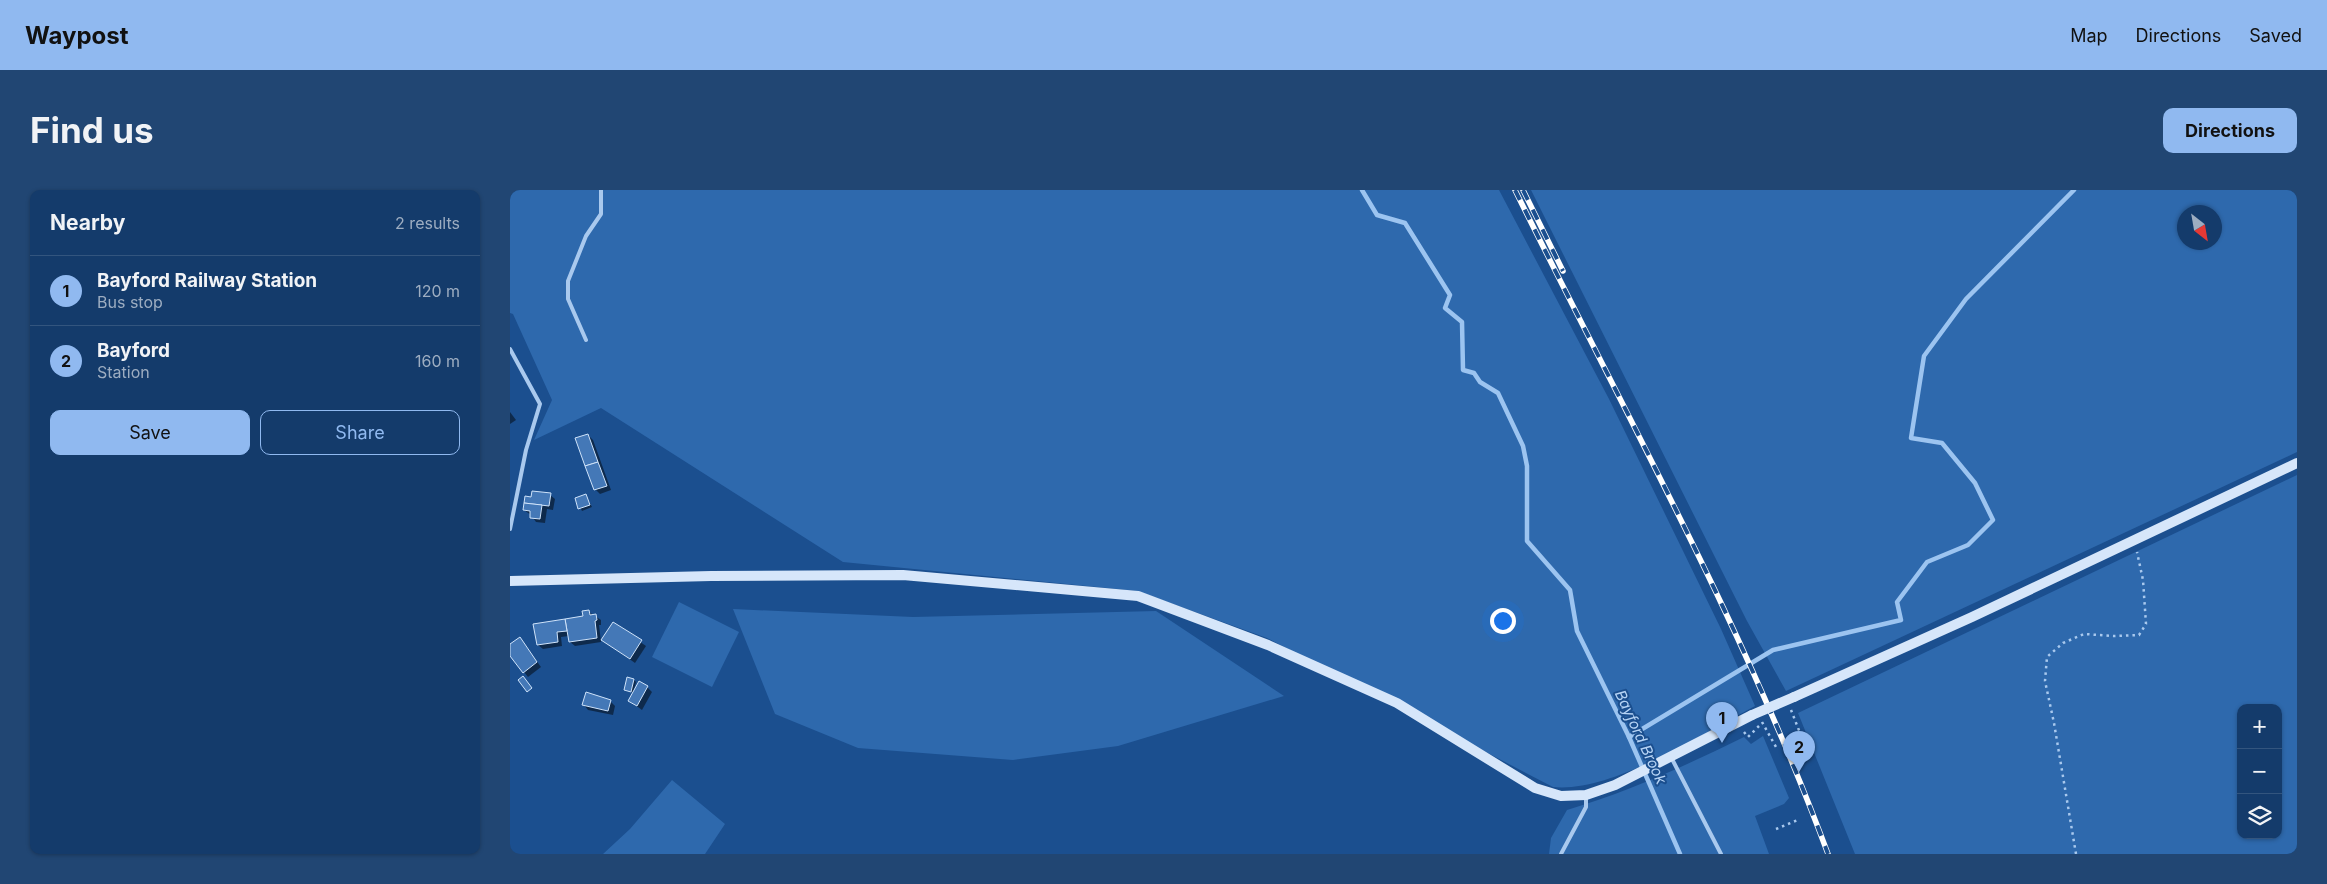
<!DOCTYPE html>
<html lang="en">
<head>
<meta charset="utf-8">
<style>
	body { margin:0; font-family:Inter,sans-serif; background:#214673; color:#f1f3f6 }
	.controls { position:absolute; right:15px; bottom:15px; display:grid; overflow:hidden; border-radius:10px; box-shadow:0 1px 4px #0004 }
	.controls button { width:45px; height:45px; display:grid; place-items:center; padding:0; border:0; border-bottom:1px solid #33557e; background:#143b6b; color:#f1f3f6; font:25px sans-serif }
	.compass { position:absolute; left:1667px; top:15px; width:45px; height:45px; border-radius:50%; background:#143b6b; box-shadow:0 1px 4px #0004; rotate:149deg }
	.you { position:absolute; left:992px; top:430px; width:18px; height:18px; margin:-12px; border:4px solid #fff; border-radius:50%; background:#1a73e8; box-shadow:0 0 0 8px #1a73e833 }
	.badge { display:grid; place-items:center; width:32px; height:32px; border-radius:50%; background:#90b9f0; color:#111; font-size:16px; font-weight:700 }
	.pin { position:absolute; translate:-50% -41px; filter:drop-shadow(0 1px 2px #0008) }
	.pin::after { content:''; position:absolute; top:26px; width:18px; height:15px; background:inherit; clip-path:polygon(0 0,100% 0,50% 100%) }
	.list { margin:0; padding:0; list-style:none }
	h2 { display:flex; justify-content:space-between; align-items:center; height:65px; margin:0; padding:0 20px; font-size:21px }
	h2 small { font-size:16px; font-weight:400; color:#9dadc1 }
	.list li { display:grid; grid-template-columns:32px 1fr auto; gap:15px; align-items:center; box-sizing:border-box; height:70px; padding:0 20px; border-top:1px solid #33557e }
	.list b { display:block; font-size:19px; white-space:nowrap }
	.list p { margin:0; font-size:16px; white-space:nowrap; color:#9dadc1 }
	.list em { font-size:16px; font-style:normal; color:#9dadc1 }
	.actions { display:flex; gap:10px; padding:15px 20px }
	.actions a { flex:1; padding:11px 0; border:1px solid #90b9f0; border-radius:10px; text-align:center; font-size:18px; color:#90b9f0 }
	.actions .main { background:#90b9f0; color:#111 }
	.icon { flex:none; width:28px; height:28px; fill:none; stroke:currentColor; stroke-width:2; stroke-linecap:round; stroke-linejoin:round }
	.map { position:relative; flex:none; width:1787px; height:664px; overflow:hidden; border-radius:10px }
	header { display:flex; align-items:center; gap:30px; box-sizing:border-box; height:70px; padding:0 25px; background:#90b9f0; color:#111 }
	header strong { font-size:24px }
	nav { display:flex; gap:28px; margin-inline-start:auto; font-size:18px }
	.intro { display:flex; align-items:center; justify-content:space-between; box-sizing:border-box; height:120px; padding:0 30px }
	h1 { margin:0; font-size:35px }
	.button { padding:12px 22px; border-radius:10px; background:#90b9f0; color:#111; font-size:18px; font-weight:700 }
	main { display:flex; gap:30px; padding:0 30px }
	aside { flex:1; background:#143b6b; border-radius:10px; box-shadow:0 1px 4px #0004 }
	.map>svg:first-child { display:block }
</style>
</head>
<body>
<header>
<strong>Waypost</strong>
<nav><a>Map</a><a>Directions</a><a>Saved</a></nav>
</header>
<div class="intro"><h1>Find us</h1><a class="button">Directions</a></div>
<main>
<aside>
<h2>Nearby<small>2 results</small></h2>
<ul class="list">
<li><span class="badge">1</span><div><b>Bayford Railway Station</b><p>Bus stop</p></div><em>120 m</em></li>
<li><span class="badge">2</span><div><b>Bayford</b><p>Station</p></div><em>160 m</em></li>
</ul>
<div class="actions"><a class="main">Save</a><a>Share</a></div>
</aside>
<div class="map">
<svg width="1787" height="664" viewBox="0 0 1787 664">
	<rect width="100%" height="100%" fill="#1b4f8f"/>
	<g fill="#2e69ad" fill-rule="evenodd">
		<path d="M 0,0 L 989,0 L 1099,209 L 1211,439 L 1245,516 C 1192,544 1102,603 1043,597 L 757,448 L 627,401 L 333,372 L 91,218 L 24,250 L 42,210 L 3,124 L 0,123 Z"/>
		<path d="M 1021,0 L 1787,0 L 1787,262 L 1276,501 L 1237,431 ZM 1674,22 L 1704,22 L 1704,52 L 1674,52 Z"/>
		<path d="M 1787,285 L 1787,664 L 1345,664 L 1288,523 ZM 1731,518 L 1768,518 L 1768,645 L 1731,645 Z"/>
		<polygon points="169,412 229,442 202,497 142,467"/>
		<polygon points="223,419 403,427 646,421 774,506 608,556 503,570 348,558 265,524"/>
		<path d="M 1253,546 L 1279,608 L 1274,614 L 1245,626 L 1259,664 L 1039,664 L 1041,648 L 1057,620 C 1118,602 1177,575 1234,547 L 1241,554 Z"/>
		<polygon points="162,590 215,634 195,664 93,664 120,639"/>
	</g>
	<g fill="#0007">
		<polygon points="0,222 6,230 0,234"/>
		<polygon points="78,245 83,250 101,300 90,304 85,299"/>
		<polygon points="40,305 45,309 43,320 37,319 35,333 26,332 21,325 14,320 22,308"/>
		<polygon points="76,306 82,317 72,321 66,309"/>
		<polygon points="79,422 91,430 91,435 89,435 91,452 65,456 60,452 59,446 51,447 52,456 33,459 28,455 25,435 74,427"/>
		<polygon points="104,434 136,456 125,473 93,450"/>
		<polygon points="14,454 31,477 18,487 0,464 0,456"/>
		<polygon points="124,490 126,492 123,503 137,497 142,502 132,520 120,511 124,503 115,499"/>
		<polygon points="100,511 105,516 103,525 78,520 74,515"/>
	</g>
	<g fill="none" stroke-linecap="round" stroke-linejoin="round">
		<g stroke="#9cc4f0" stroke-width="4.5">
			<polyline points="852,0 867,25 895,33 940,105 935,118 952,132 953,180 964,183 970,192 988,203 1013,256 1017,276 1017,351 1060,400 1067,441 1119,547 1170,664"/>
			<polyline points="1119,547 1263,460 1391,430 1387,412 1417,372 1458,355 1483,330 1465,293 1432,253 1401,248 1414,166 1456,109 1564,0"/>
		</g>
	</g>
	<g fill="#4478b7" stroke="#cfe3fa">
		<polygon points="78,244 88,272 75,276 65,248"/>
		<polygon points="88,272 97,296 84,300 75,276"/>
		<polygon points="22,301 41,303 39,316 14,313 15,306 21,307"/>
		<polygon points="76,304 80,315 68,319 65,308"/>
		<polygon points="14,313 32,315 30,329 20,328 20,321 13,320"/>
		<polygon points="79,420 80,425 86,424 87,430 85,431 87,448 59,452 55,429 73,426 72,421"/>
		<polygon points="55,429 57,441 47,442 48,452 27,455 23,434"/>
		<polygon points="103,432 132,450 120,469 91,450"/>
		<polygon points="10,447 27,472 13,483 0,466 0,454"/>
		<polygon points="13,486 22,498 17,502 8,490"/>
		<polygon points="117,487 124,489 121,502 114,500"/>
		<polygon points="129,491 138,496 127,516 118,511"/>
		<polygon points="76,502 101,510 98,521 72,515"/>
	</g>
	<g fill="none" stroke-linecap="round" stroke-linejoin="round">
		<g stroke="#a9c9ee" stroke-width="2.5" stroke-dasharray="2.5 4" stroke-linecap="butt">
			<polyline points="1281,520 1292,548"/>
			<polyline points="1252,532 1266,557"/>
			<polyline points="1234,542 1238,547 1249,536"/>
			<polyline points="1266,639 1290,629"/>
			<polyline points="1566,664 1544,533 1535,491 1537,467 1553,453 1574,444 1604,446 1629,445 1636,434 1633,390 1627,362"/>
		</g>
		<g stroke="#a9c9ee" stroke-width="4">
			<polyline points="76,150 58,109 58,91 76,46 91,24 91,0"/>
			<polyline points="0,159 30,214 16,260 0,339"/>
			<polyline points="1161,567 1211,664"/>
			<polyline points="1051,664 1076,617 1076,607"/>
		</g>
		<g stroke="#d6e6fa" stroke-width="10">
			<polyline points="0,391 201,386 393,385 628,406 758,455 887,513 1025,598 1051,606 1076,605 1105,595 1242,525"/>
			<polyline points="1284,507 1462,427 1787,273"/>
		</g>
		<g stroke="#fff" stroke-width="5.5">
			<g id="rail">
				<path d="M 1005,0 C 1113,220 1233,434 1318,664"/>
				<polyline points="1013,0 1053,81"/>
			</g>
		</g>
		<use href="#rail" stroke="#1b4f8f" stroke-width="4" stroke-dasharray="11" stroke-linecap="butt"/>
		<polyline stroke="#d6e6fa" stroke-width="10" points="1242,525 1284,507"/>
	</g>
	<g text-anchor="middle" dominant-baseline="central" stroke-width="4" stroke-linejoin="round" paint-order="stroke">
		<g font-size="15" font-style="italic" fill="#b5d3f5" stroke="#1b4f8f">
			<text transform="translate(1131 547) rotate(65)">Bayford Brook</text>
		</g>
	</g>
</svg>
<div class="controls">
<button>+</button>
<button>−</button>
<button><svg class="icon" aria-label="layers" viewBox="0 0 24 24"><path d="M12 4l9 5-9 5-9-5zM3 14l9 5 9-5"/></svg></button>
</div>
<svg class="compass" viewBox="-18 -18 36 36"><path d="M0-13l5 13h-10z" fill="#e53935"/><path d="M0 13l5-13h-10z" fill="#9dadc1"/></svg>
<div class="you"></div>
<div class="pin badge" style="left:1212px;top:553px">1</div>
<div class="pin badge" style="left:1289px;top:582px">2</div>
</div>
</main>
</body>
</html>
